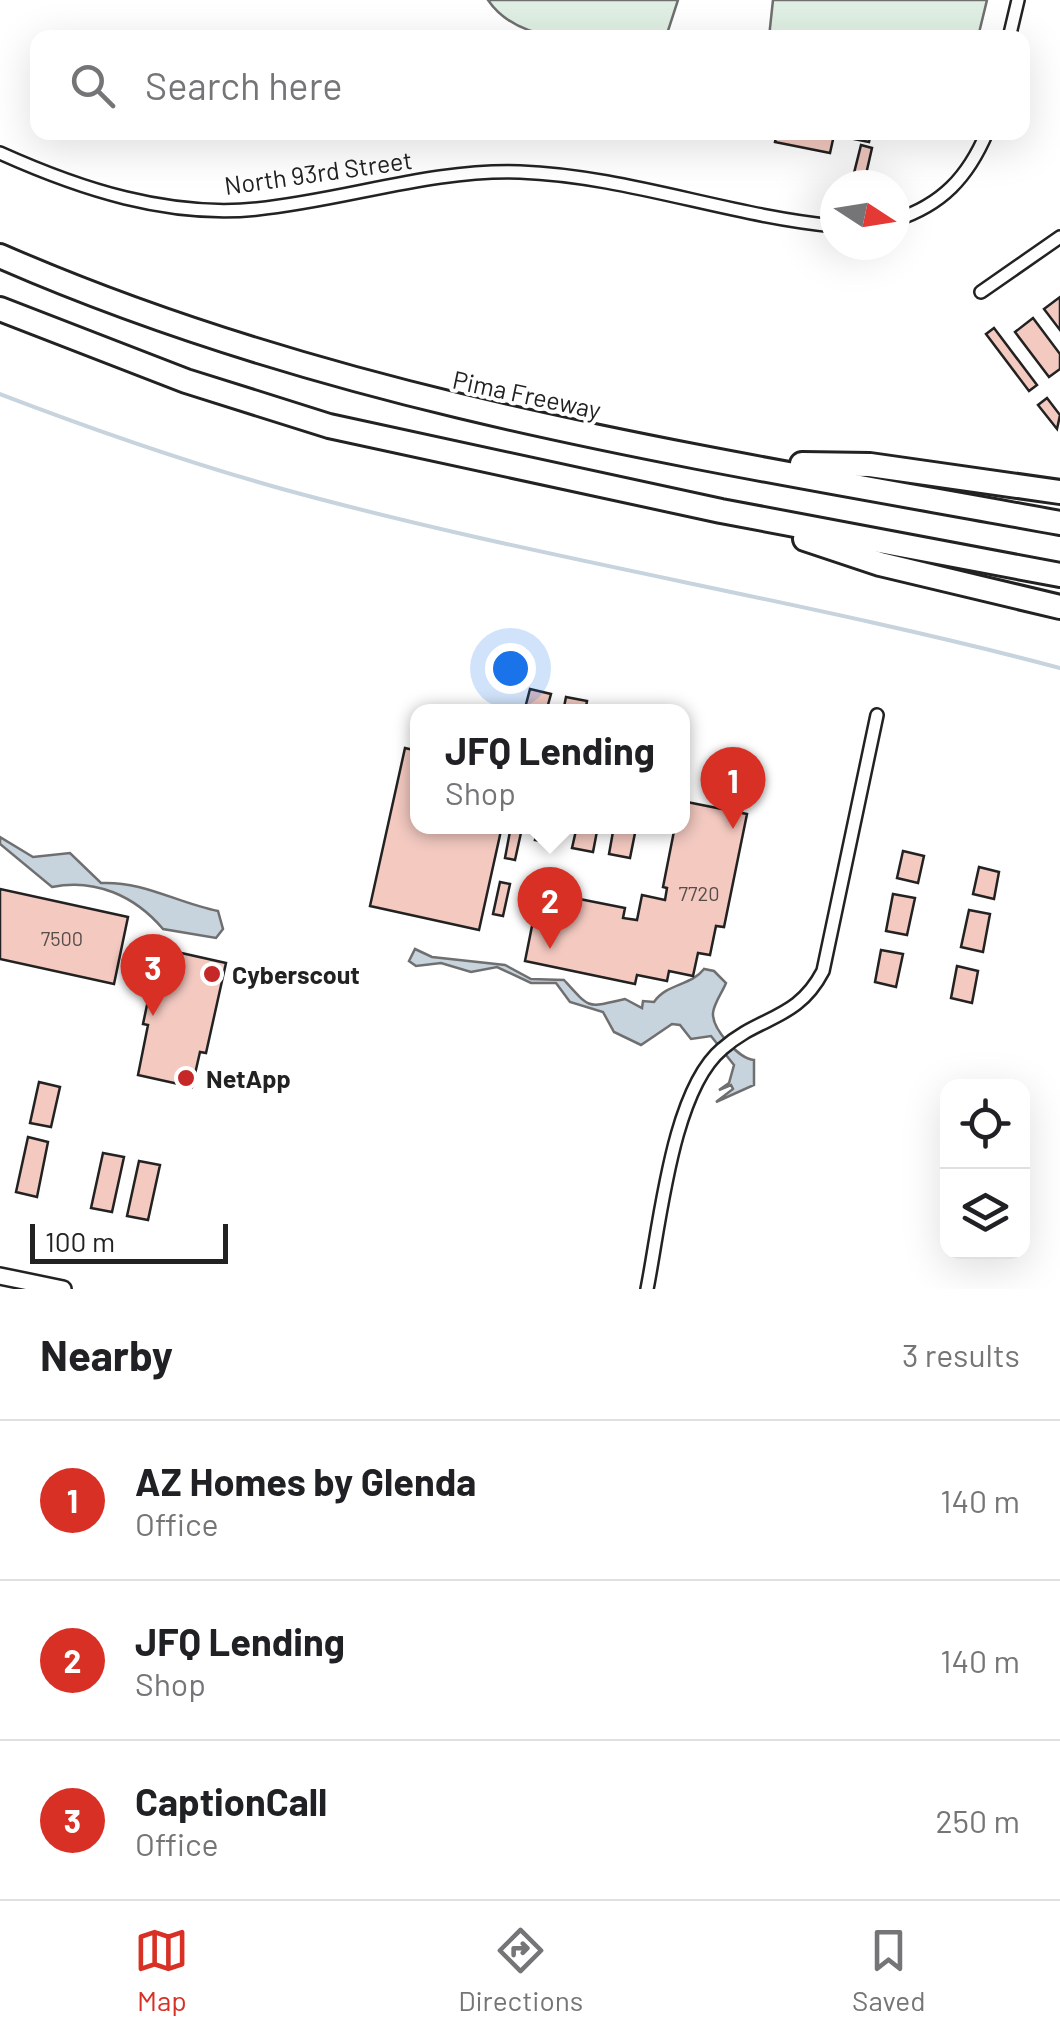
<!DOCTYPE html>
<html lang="en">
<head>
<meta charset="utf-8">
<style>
	body { margin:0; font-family:Barlow,sans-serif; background:#f2f2f2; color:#202124 }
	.controls { position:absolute; right:30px; bottom:30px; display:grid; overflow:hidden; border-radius:20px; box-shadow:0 10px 40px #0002 }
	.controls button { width:90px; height:90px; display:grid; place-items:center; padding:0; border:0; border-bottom:2px solid #e0e0e0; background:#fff; color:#202124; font:50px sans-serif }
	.compass { position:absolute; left:820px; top:170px; width:90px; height:90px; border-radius:50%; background:#fff; box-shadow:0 10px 40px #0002; rotate:102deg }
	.scale { position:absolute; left:30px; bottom:25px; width:198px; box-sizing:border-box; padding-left:10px; border:5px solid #222; border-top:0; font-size:28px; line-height:35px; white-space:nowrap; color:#222; -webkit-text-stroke:8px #fff; paint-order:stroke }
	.you { position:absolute; left:510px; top:668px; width:35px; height:35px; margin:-25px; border:8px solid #fff; border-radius:50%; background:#1a73e8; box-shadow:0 0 0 15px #1a73e833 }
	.badge { display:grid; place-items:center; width:65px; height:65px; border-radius:50%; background:#d93025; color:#fff; font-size:32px; font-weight:700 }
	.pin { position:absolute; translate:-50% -82px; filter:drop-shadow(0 2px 5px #0008) }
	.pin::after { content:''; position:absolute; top:52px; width:35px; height:30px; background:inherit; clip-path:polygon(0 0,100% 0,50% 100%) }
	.popup { position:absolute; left:410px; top:704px; width:280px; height:130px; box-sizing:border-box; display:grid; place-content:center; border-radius:20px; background:#fff; filter:drop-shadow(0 2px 8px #0005); font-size:32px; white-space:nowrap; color:#757577 }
	.popup b { font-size:38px; color:#202124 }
	.popup::after { content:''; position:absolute; left:50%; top:100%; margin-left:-20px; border:20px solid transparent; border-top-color:#fff }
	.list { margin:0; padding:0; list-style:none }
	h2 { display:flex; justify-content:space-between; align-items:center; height:130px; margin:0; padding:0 40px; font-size:42px }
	h2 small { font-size:32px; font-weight:400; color:#757577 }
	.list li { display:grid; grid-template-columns:65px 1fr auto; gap:30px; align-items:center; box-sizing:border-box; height:160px; padding:0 40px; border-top:2px solid #e0e0e0 }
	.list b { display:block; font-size:38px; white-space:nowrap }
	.list p { margin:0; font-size:32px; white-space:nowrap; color:#757577 }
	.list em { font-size:32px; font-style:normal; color:#757577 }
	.icon { flex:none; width:55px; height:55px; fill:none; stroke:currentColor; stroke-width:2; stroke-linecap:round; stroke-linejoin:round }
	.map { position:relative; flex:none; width:1060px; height:1289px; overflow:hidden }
	.search { position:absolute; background:#fff; box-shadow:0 10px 40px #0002; left:30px; right:30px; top:30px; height:110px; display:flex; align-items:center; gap:25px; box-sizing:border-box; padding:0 35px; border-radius:20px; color:#757577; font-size:38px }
	.sheet { height:610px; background:#fff }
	nav { display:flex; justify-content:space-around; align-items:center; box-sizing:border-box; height:140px; border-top:2px solid #e0e0e0; background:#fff; font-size:28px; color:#757577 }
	nav a { display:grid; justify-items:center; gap:5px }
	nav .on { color:#d93025 }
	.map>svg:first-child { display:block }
</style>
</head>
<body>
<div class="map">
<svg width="1060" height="1289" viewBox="0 0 1060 1289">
	<rect width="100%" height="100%" fill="#fff"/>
	<g fill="#e0efe3" stroke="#6f6f6f" stroke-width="2.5">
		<path d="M 488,0 L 678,0 L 666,37 C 612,38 524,53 488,0 Z"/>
		<polygon points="773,0 987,0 978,37 769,37"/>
	</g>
	<g fill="#c7d3dd" stroke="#6f6f6f" stroke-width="2.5">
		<path d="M 0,837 L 33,857 L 70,853 L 101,883 C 144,881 177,903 218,911 L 223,929 L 216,938 L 163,929 C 135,896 95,878 52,887 L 0,844 Z"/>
		<path d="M 415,949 L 432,957 L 505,965 L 531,979 L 564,980 C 592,1011 587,1007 625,999 L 642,1008 L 643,1001 L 654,1002 C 667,983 691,986 704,969 L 714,971 L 726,983 C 722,993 714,1003 713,1013 C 712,1029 739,1059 754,1060 L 754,1085 L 716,1102 L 733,1089 L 731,1085 L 719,1090 L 729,1083 L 734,1065 L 711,1036 L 691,1039 L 680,1025 L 672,1024 L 641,1045 L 614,1032 L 603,1012 L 570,1002 L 556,983 L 531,983 L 497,967 L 471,972 L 441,963 L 416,966 L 409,961 Z"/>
	</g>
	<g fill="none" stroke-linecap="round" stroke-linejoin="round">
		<path stroke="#c7d3dd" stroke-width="4" d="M 0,394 C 94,430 189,463 286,490 C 542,560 804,600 1060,668"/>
	</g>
	<g fill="#f3c9c0" stroke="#222" stroke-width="2.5">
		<polygon points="777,132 871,132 869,142 834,135 830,153 775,142"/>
		<polygon points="861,145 872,148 864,183 852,181"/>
		<polygon points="1060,297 1060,330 1044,309"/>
		<polygon points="1033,318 1060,354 1060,369 1049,377 1015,332"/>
		<polygon points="994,328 1037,385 1029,391 986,334"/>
		<polygon points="1047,398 1060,415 1057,429 1038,405"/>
		<polygon points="530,689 551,694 546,712 524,712"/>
		<polygon points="566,697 587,701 585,712 563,712"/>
		<polygon points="405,748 418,751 418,826 502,826 479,930 370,906"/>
		<polygon points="682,801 747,814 724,927 716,926 710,955 698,953 693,976 669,971 667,981 637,975 635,984 525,961 539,891 625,908 623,918 637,920 642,895 665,900 667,888 663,887 675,826 682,826"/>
		<polygon points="511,826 522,828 515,860 505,858"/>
		<polygon points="538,826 560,826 556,844 535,840"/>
		<polygon points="577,826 598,826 593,852 572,848"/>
		<polygon points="614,826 636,828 630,858 609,854"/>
		<polygon points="903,851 924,856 918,883 897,878"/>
		<polygon points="979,867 999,872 994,899 973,894"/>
		<polygon points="500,882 510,884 503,916 493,914"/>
		<polygon points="0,889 128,917 114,984 0,959"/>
		<polygon points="893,894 915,898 907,935 886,931"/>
		<polygon points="969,910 990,914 983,952 961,947"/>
		<polygon points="159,948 226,963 206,1053 200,1052 192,1087 138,1075 148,1025 143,1024"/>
		<polygon points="881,950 903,954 896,987 875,982"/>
		<polygon points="957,966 978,971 972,1003 951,998"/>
		<polygon points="39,1082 60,1087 51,1127 30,1123"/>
		<polygon points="28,1137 48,1142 37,1197 16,1192"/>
		<polygon points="103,1153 124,1157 112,1212 91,1208"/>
		<polygon points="139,1161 160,1165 148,1220 127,1216"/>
	</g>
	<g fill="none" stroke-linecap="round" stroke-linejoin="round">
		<g stroke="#222" stroke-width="16">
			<g id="minor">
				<polyline points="1009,38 1018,0"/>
				<path d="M 0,153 C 80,189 168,218 257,209 C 346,200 431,169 520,172 C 627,176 729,216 835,226"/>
				<path d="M 895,220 C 942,205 968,177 987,132"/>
				<polyline points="981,292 1060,237"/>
				<path d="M 647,1289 C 660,1224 672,1091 722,1049 C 760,1015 797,1021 823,971 L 877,715"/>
			</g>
		</g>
		<g stroke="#222" stroke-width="20">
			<polyline id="tertiary" points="0,1276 63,1289"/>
		</g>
		<g stroke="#222" stroke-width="28">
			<g id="motorway">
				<path d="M 0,256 C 338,404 699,457 1060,523"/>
				<polyline points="0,309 186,381 329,426 721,511 1060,575"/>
				<polyline points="802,464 870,465 1060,492"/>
				<polyline points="805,539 880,564 1060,607"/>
			</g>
		</g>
		<use href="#minor" stroke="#fff" stroke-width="11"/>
		<use href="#tertiary" stroke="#fff" stroke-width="15"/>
		<use href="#motorway" stroke="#fff" stroke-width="22"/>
	</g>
	<g fill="#c62828" stroke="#fff" stroke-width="4">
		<circle cx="212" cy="974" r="10"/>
		<circle cx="186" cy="1078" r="10"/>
	</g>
	<g text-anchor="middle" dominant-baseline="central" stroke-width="8" stroke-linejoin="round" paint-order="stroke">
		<g font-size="20" fill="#564c4a">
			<text x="699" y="893">7720</text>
			<text x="62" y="938">7500</text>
		</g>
		<g font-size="25" fill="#222" stroke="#fff">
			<text transform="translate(318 172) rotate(-8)">North 93rd Street</text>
			<text transform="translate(527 394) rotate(12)">Pima Freeway</text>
		</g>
		<g font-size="25" font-weight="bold" fill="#222" stroke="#fff" text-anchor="start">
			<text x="232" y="974">Cyberscout</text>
			<text x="206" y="1078">NetApp</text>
		</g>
	</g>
</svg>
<div class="controls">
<button><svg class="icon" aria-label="locate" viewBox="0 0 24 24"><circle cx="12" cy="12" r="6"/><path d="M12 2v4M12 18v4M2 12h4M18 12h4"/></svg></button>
<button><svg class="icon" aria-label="layers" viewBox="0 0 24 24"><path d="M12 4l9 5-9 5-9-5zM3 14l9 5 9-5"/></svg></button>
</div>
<svg class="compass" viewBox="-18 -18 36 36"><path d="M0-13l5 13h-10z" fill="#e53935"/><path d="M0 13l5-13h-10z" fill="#757577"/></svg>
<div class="scale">100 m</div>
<div class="you"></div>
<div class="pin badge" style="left:733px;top:829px">1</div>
<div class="pin badge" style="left:550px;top:949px">2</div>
<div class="popup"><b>JFQ Lending</b>Shop</div>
<div class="pin badge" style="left:153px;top:1016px">3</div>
<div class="search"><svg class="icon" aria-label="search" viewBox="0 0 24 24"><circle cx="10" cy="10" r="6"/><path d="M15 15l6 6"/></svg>Search here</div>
</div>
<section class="sheet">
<h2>Nearby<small>3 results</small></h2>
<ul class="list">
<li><span class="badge">1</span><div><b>AZ Homes by Glenda</b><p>Office</p></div><em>140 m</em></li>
<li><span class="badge">2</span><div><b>JFQ Lending</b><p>Shop</p></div><em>140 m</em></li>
<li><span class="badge">3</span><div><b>CaptionCall</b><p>Office</p></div><em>250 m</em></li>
</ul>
</section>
<nav>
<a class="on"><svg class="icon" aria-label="map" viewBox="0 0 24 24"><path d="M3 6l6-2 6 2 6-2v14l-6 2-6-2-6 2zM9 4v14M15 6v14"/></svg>Map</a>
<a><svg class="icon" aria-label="directions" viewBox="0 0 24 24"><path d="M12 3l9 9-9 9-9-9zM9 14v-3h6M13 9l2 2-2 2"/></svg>Directions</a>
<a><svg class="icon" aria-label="saved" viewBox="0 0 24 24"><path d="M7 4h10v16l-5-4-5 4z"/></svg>Saved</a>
</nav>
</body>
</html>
